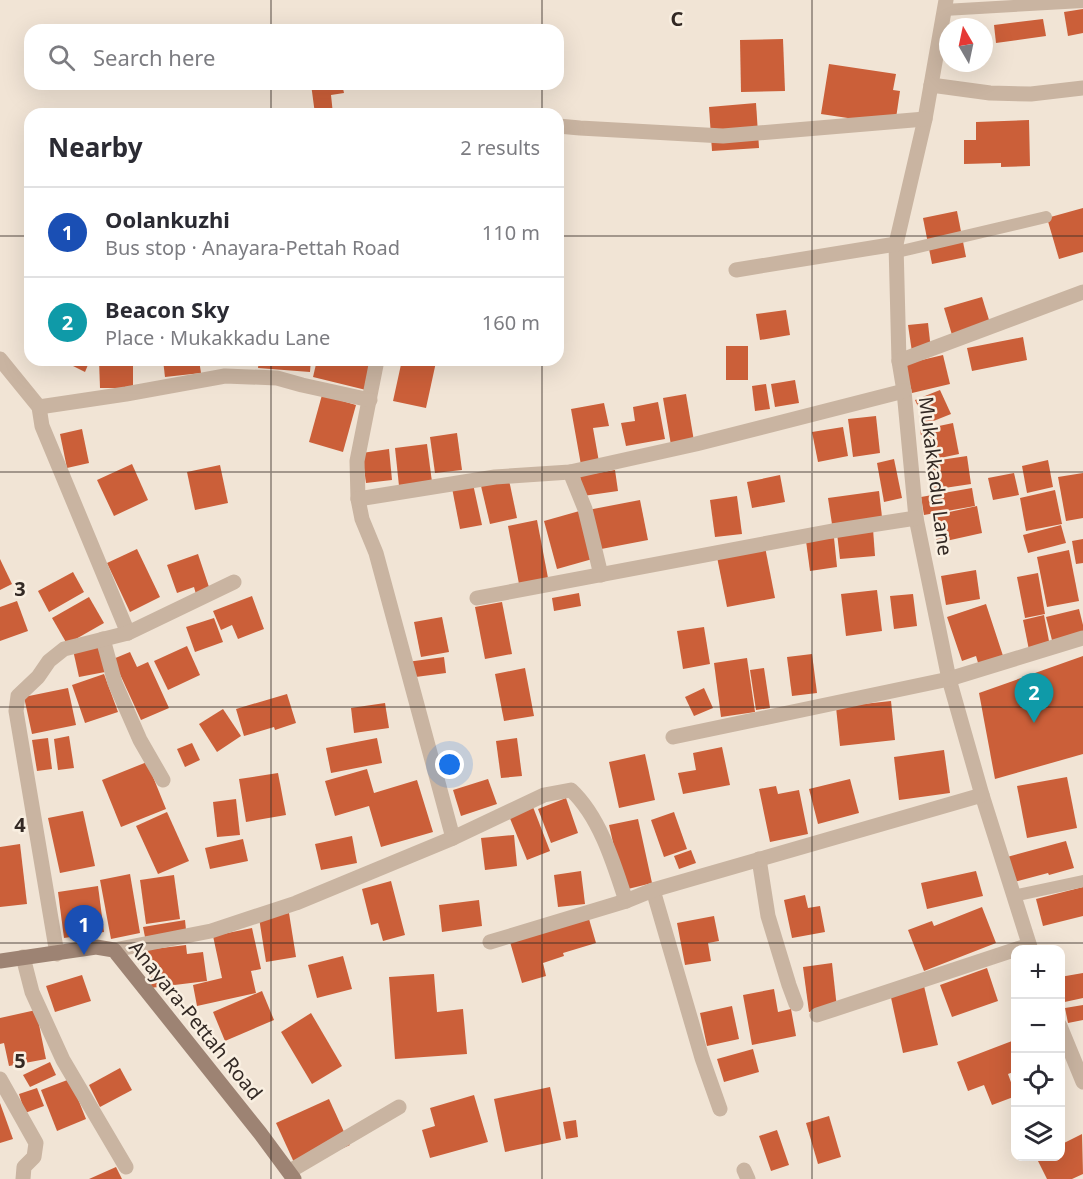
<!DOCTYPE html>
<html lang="en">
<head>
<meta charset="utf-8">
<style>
	body { margin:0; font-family:"Noto Sans",sans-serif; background:#f2f2f3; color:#2b2b33 }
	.controls { position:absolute; right:18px; bottom:18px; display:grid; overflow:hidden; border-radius:12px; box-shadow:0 6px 24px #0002 }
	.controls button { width:54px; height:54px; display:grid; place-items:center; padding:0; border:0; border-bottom:2px solid #e1e1e2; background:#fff; color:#2b2b33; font:30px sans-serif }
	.compass { position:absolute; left:939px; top:18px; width:54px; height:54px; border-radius:50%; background:#fff; box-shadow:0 6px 24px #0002; rotate:351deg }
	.you { position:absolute; left:450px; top:765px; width:21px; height:21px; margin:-15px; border:4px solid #fff; border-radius:50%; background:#1a73e8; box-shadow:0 0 0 9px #1a73e833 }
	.badge { display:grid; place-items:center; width:39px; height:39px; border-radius:50%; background:#b45309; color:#fff; font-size:20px; font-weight:700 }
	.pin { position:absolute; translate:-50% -50px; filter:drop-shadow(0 2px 3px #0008) }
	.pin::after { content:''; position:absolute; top:32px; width:21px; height:18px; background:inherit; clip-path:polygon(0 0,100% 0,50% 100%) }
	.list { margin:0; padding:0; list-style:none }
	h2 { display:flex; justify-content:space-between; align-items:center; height:78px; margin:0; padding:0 24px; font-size:26px }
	h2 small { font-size:20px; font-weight:400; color:#7c7c81 }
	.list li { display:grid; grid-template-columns:39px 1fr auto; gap:18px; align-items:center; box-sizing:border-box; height:90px; padding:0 24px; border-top:2px solid #e1e1e2 }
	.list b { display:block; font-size:22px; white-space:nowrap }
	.list p { margin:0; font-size:20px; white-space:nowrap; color:#7c7c81 }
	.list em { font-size:20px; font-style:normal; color:#7c7c81 }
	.icon { flex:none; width:33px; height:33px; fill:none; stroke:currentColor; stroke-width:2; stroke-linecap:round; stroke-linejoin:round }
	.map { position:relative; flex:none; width:1083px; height:1179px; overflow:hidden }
	.search { position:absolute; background:#fff; box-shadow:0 6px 24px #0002; left:24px; top:24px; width:540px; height:66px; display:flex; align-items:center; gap:15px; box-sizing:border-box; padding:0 21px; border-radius:18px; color:#7c7c81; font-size:22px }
	.panel { position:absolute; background:#fff; box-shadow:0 6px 24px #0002; left:24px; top:108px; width:540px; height:258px; border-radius:18px }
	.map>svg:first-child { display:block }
</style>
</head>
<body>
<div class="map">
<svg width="1083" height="1179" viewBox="0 0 1083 1179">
	<rect width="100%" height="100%" fill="#f1e4d5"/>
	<g fill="#cb5f39">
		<polygon points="1083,9 1083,33 1068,36 1064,12"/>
		<polygon points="1043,19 1046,36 996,43 994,25"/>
		<polygon points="783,39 785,91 741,92 740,40"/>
		<polygon points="829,64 896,74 893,90 900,91 895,125 821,114"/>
		<polygon points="311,84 342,84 344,93 331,95 333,114 315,114"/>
		<polygon points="756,103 759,148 712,151 709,107"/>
		<polygon points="1029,120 1030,166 1001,167 1001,163 964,164 964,140 976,140 976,122"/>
		<polygon points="1083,208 1083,252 1059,259 1047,218"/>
		<polygon points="957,211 966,257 932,264 923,218"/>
		<polygon points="982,297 990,323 952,335 944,308"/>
		<polygon points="786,310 790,335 760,340 756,314"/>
		<polygon points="928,323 931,350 912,352 908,325"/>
		<polygon points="1023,337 1027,360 972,371 967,348"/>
		<rect x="726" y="346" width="22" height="34"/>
		<polygon points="943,355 950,384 912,393 905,364"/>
		<polygon points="70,360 90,360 85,372 69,364"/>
		<polygon points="99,360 133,360 133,388 100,388"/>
		<polygon points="163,360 199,360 201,373 165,377"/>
		<polygon points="206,360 247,360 247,362 206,366"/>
		<polygon points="259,360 311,360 310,372 258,368"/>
		<polygon points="317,360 374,360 366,390 313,377"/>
		<polygon points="402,360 428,360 436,362 426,408 393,401"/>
		<polygon points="795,380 799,403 775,407 771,384"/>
		<polygon points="766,384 770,409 755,411 752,386"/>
		<polygon points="940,390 951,414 926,424 915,400"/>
		<polygon points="686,394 694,441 671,445 663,398"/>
		<polygon points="322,395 356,405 343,452 309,442"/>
		<polygon points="658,402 665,439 626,446 621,423 635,421 633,407"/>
		<polygon points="604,403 609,426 593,428 599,462 581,465 571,409"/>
		<polygon points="876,416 880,453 853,457 848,419"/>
		<polygon points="953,423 959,454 926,461 920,430"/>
		<polygon points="843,427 848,456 818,462 812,432"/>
		<polygon points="82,429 89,463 67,468 60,434"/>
		<polygon points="457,433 462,470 435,473 430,437"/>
		<polygon points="427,444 432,482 399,486 395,448"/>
		<polygon points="389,449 392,480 366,483 362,453"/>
		<polygon points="967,456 971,484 931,490 927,462"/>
		<polygon points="894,459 902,498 884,502 877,463"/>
		<polygon points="1048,460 1053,487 1027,493 1022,466"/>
		<polygon points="132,464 148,500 114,516 97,480"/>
		<polygon points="220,465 228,503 195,510 187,472"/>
		<polygon points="615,470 618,491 583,496 580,476"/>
		<polygon points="1014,473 1019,495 993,500 988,478"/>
		<polygon points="1083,473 1083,518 1066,521 1058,477"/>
		<polygon points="780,475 785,502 752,508 747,482"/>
		<polygon points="509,480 517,518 490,524 481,486"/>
		<polygon points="473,484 482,525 460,529 452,488"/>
		<polygon points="972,488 975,506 924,515 921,497"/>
		<polygon points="1055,490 1062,524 1026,531 1020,498"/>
		<polygon points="879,491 882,517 832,524 828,498"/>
		<polygon points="737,496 742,534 715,537 710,500"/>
		<polygon points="640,500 648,540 596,550 588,510"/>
		<polygon points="977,506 982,533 937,543 931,516"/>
		<polygon points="583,510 596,558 557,569 544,521"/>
		<polygon points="537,520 548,578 519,584 508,526"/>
		<polygon points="1061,525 1066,543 1028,553 1023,535"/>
		<polygon points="873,529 875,556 840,559 837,533"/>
		<polygon points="834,538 837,567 810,571 806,541"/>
		<polygon points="1083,539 1083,563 1076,564 1072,541"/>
		<polygon points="765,547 775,598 727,607 717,557"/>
		<polygon points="137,549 160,597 130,612 107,563"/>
		<polygon points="1069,550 1079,601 1047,607 1037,557"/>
		<polygon points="198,554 211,593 197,598 194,587 177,593 167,565"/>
		<polygon points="0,559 12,584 0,590"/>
		<polygon points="976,570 980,599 946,605 941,576"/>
		<polygon points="73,572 84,592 49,612 38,591"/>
		<polygon points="1038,573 1045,614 1025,618 1017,577"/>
		<polygon points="877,590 882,631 846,636 841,594"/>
		<polygon points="579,593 581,606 554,611 552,598"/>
		<polygon points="913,594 917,626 894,629 890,596"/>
		<polygon points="252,596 264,629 238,639 232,625 221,630 213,611"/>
		<polygon points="89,597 104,623 67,644 52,618"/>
		<polygon points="17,601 28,631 0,641 0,607"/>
		<polygon points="502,602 512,654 485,659 475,607"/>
		<polygon points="986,604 1006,665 981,673 976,656 962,661 947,617"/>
		<polygon points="1079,609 1083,625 1083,636 1053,644 1046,617"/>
		<polygon points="1044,615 1050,646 1029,650 1023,620"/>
		<polygon points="442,617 449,652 421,657 414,622"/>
		<polygon points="214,618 223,642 195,652 186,627"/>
		<polygon points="704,627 710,664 683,669 677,631"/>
		<polygon points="99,645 105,672 79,677 73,650"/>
		<polygon points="187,646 200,675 168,690 154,661"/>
		<polygon points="130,652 137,667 148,662 169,708 141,720 113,659"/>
		<polygon points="812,654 817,693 792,696 787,657"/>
		<polygon points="1083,656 1083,754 995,779 979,693"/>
		<polygon points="444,657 446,673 408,678 407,662"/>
		<polygon points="747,658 755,712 721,717 714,663"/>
		<polygon points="525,668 534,716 504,721 495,674"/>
		<polygon points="764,668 770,708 756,710 750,670"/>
		<polygon points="104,674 118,712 85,723 72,685"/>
		<polygon points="68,688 76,725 32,734 24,697"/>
		<polygon points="704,688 713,708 694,716 685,697"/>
		<polygon points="287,694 296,723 275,730 274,727 244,736 236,709"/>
		<polygon points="891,701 895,740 840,746 836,707"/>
		<polygon points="385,703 389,728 354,733 351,708"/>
		<polygon points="223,709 241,736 217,752 199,724"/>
		<polygon points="69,736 74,768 58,770 54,739"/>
		<polygon points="48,738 52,769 37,771 32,740"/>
		<polygon points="377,738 382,763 331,773 326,748"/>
		<polygon points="517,738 522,776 501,778 496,741"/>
		<polygon points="192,743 200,760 185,767 177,749"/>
		<polygon points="722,747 730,785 683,794 678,773 696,770 693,753"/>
		<polygon points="944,750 950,793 899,800 894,757"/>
		<polygon points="645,754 655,800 619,808 609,762"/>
		<polygon points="147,762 166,809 121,827 102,780"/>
		<polygon points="367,769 374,793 417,780 433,832 381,847 369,806 335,816 325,781"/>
		<polygon points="278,773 286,815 246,822 239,779"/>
		<polygon points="1067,777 1077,828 1027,838 1017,786"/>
		<polygon points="488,779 497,804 461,816 453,790"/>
		<polygon points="850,779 859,813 818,824 809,789"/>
		<polygon points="776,786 778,794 799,790 808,834 770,842 759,789"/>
		<polygon points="566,798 578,833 551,843 538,809"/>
		<polygon points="236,799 240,835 217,837 213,802"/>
		<polygon points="533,807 550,851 527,860 509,816"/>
		<polygon points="83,811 95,866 60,873 48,818"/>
		<polygon points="167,812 189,861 158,874 136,826"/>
		<polygon points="674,812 687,849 664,857 651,820"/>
		<polygon points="638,819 652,883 624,890 609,825"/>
		<polygon points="514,835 517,866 485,870 481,838"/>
		<polygon points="352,836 357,863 321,870 315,844"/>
		<polygon points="243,839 248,861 210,869 205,848"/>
		<polygon points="1066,841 1074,868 1049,875 1048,873 1014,882 1007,857"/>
		<polygon points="20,844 27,904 0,907 0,847"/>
		<polygon points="691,850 696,863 679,869 674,856"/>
		<polygon points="581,871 585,904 558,907 554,875"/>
		<polygon points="976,871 983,896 927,909 921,883"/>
		<polygon points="130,874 140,933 111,939 100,880"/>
		<polygon points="174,875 180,919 146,924 140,880"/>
		<polygon points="391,881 405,935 383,941 378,923 371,925 362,889"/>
		<polygon points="98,886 104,932 64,938 58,892"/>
		<polygon points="1083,887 1083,916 1043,926 1036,899"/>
		<polygon points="805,895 808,908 820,906 825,932 792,938 784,900"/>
		<polygon points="479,900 482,926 442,932 439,905"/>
		<polygon points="982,907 996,943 924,971 908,930 932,921 934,926"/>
		<polygon points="289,913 296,957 266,962 259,918"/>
		<polygon points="714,916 719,941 708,943 711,961 685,965 677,923"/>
		<polygon points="589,919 596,943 563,953 564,956 543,963 546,976 522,983 510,942"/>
		<polygon points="185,920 186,930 145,937 143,927"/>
		<polygon points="252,928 261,969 251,971 256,993 197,1006 193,985 222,978 213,936"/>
		<polygon points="186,945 187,954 203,952 207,981 150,988 145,950"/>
		<polygon points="343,956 352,989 317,998 308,965"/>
		<polygon points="832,963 837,1008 809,1012 803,967"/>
		<polygon points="987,968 998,1001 952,1017 940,985"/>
		<polygon points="1083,973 1083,998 1060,1003 1060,977"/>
		<polygon points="434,974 437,1012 463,1009 467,1054 395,1059 389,977"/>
		<polygon points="82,975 91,1001 55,1012 46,986"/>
		<polygon points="924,986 938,1045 903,1053 890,993"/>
		<polygon points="774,989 778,1012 791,1009 796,1036 752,1045 743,995"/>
		<polygon points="262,991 274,1020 225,1041 213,1012"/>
		<polygon points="1083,1005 1083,1020 1068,1023 1065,1008"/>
		<polygon points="732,1006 739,1039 707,1046 700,1013"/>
		<polygon points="36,1010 46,1059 9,1066 4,1043 0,1044 0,1018"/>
		<polygon points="311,1013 342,1066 312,1084 281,1032"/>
		<polygon points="1012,1041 1016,1050 1016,1071 1008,1074 1016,1096 992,1105 984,1085 968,1091 957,1062"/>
		<polygon points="753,1049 759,1072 724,1082 717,1059"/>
		<polygon points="50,1062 56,1075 30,1087 23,1075"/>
		<polygon points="120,1068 132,1090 100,1107 89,1085"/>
		<polygon points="70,1079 86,1119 57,1131 41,1090"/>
		<polygon points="550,1087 561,1140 505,1152 494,1099"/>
		<polygon points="37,1088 44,1106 25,1113 19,1094"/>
		<polygon points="474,1095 488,1142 430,1158 422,1130 435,1126 430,1108"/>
		<polygon points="329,1099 350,1145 297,1169 276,1123"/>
		<polygon points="0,1103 13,1139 0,1143"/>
		<polygon points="829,1116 841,1157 818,1164 806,1123"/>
		<polygon points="576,1120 578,1137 566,1139 563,1122"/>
		<polygon points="777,1130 789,1165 771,1171 759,1136"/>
		<polygon points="1082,1134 1083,1174 1072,1179 1047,1179 1036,1157 1060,1156 1060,1145"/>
		<polygon points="116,1167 122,1179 89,1179"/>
	</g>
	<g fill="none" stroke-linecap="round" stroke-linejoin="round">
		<g stroke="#c9b4a1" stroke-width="12">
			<polyline points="944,10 1083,2"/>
			<polyline points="897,252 1046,217"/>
			<polyline points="1013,896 1083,881"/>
		</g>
		<g stroke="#c9b4a1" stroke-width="15">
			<polyline points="946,0 925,119 896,244 899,361 904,391 916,518 949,679 982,795 1031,950"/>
			<polyline points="931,85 990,93 1031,94 1083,88"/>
			<polyline points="558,126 580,128 723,136 925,119"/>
			<polyline points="736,270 896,244"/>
			<polyline points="0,359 39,407 42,426 128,633"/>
			<polyline points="377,360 357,461 358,499 362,519 376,553 453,838"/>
			<polyline points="899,361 1083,292"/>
			<polyline points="39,407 126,394 225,376 277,378 302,385 370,400"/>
			<polyline points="570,472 585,509 601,575"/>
			<polyline points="358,499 495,477 570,472 696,444 904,391"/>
			<polyline points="477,598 832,531 916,518"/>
			<polyline points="103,639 115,683 140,740 163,780"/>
			<polyline points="673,737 949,679 1083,638"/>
			<polyline points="759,859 768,916 789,985 796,1004"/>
			<polyline points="653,890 702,1058 720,1109"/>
			<polyline points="490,942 626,901"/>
			<path d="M 114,950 L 211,931 L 296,903 L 453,838 L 544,795 L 571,790 C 600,817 614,864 626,901 L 653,890 L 982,795"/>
			<polyline points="57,954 16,711 18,696 38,677 49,661 64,649 128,633 234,582"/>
			<polyline points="23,957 32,992 63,1060 126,1167"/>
			<polyline points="817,1015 1029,945"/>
			<polyline points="1060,1026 1083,1082"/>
			<polyline points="0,1079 36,1143 34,1157 24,1167 23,1179"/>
			<polyline points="744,1170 748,1179"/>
			<polyline points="290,1171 399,1107"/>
		</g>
		<polyline stroke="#9d8373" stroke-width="15" points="0,961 96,947 114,950 260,1133 294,1179"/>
	</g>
	<path fill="none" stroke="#332924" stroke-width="1.5" stroke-opacity="0.55" d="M 271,0 L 271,30M 542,0 L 542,30M 812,0 L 812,1179M 271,84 L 271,114M 542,84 L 542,114M 0,236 L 30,236M 558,236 L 1083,236M 271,360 L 271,1179M 542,360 L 542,1179M 0,472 L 1083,472M 0,707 L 1083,707M 0,943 L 1083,943"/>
	<g text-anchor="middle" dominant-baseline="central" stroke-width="5" stroke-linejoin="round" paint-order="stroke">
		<g font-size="20" fill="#332924" stroke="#f9efe1">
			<text transform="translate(936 476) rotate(83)">Mukakkadu Lane</text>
			<text transform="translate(196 1020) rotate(51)">Anayara-Pettah Road</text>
		</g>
	</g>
	<g font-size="20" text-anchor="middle" font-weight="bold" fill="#332924" stroke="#f9efe1" stroke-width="5" stroke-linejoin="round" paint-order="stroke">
		<text x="677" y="26">C</text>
		<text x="20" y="596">3</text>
		<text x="20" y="832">4</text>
		<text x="20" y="1068">5</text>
	</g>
</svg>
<div class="controls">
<button>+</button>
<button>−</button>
<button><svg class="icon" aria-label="locate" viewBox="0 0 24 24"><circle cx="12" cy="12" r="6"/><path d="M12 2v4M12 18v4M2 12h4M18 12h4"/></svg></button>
<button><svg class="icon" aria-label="layers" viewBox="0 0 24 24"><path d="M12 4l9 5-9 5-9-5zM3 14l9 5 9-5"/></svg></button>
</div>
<svg class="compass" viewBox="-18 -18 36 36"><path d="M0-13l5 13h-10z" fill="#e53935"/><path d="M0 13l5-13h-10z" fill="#7c7c81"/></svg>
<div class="you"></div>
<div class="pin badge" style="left:84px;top:955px;background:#1a4fb4">1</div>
<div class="pin badge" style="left:1034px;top:723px;background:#0f9aa8">2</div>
<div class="search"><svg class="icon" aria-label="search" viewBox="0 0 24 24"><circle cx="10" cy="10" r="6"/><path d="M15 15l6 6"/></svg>Search here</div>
<section class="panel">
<h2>Nearby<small>2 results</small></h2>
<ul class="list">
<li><span class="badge" style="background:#1a4fb4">1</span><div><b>Oolankuzhi</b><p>Bus stop · Anayara-Pettah Road</p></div><em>110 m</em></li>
<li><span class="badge" style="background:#0f9aa8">2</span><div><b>Beacon Sky</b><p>Place · Mukakkadu Lane</p></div><em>160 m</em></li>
</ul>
</section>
</div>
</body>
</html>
